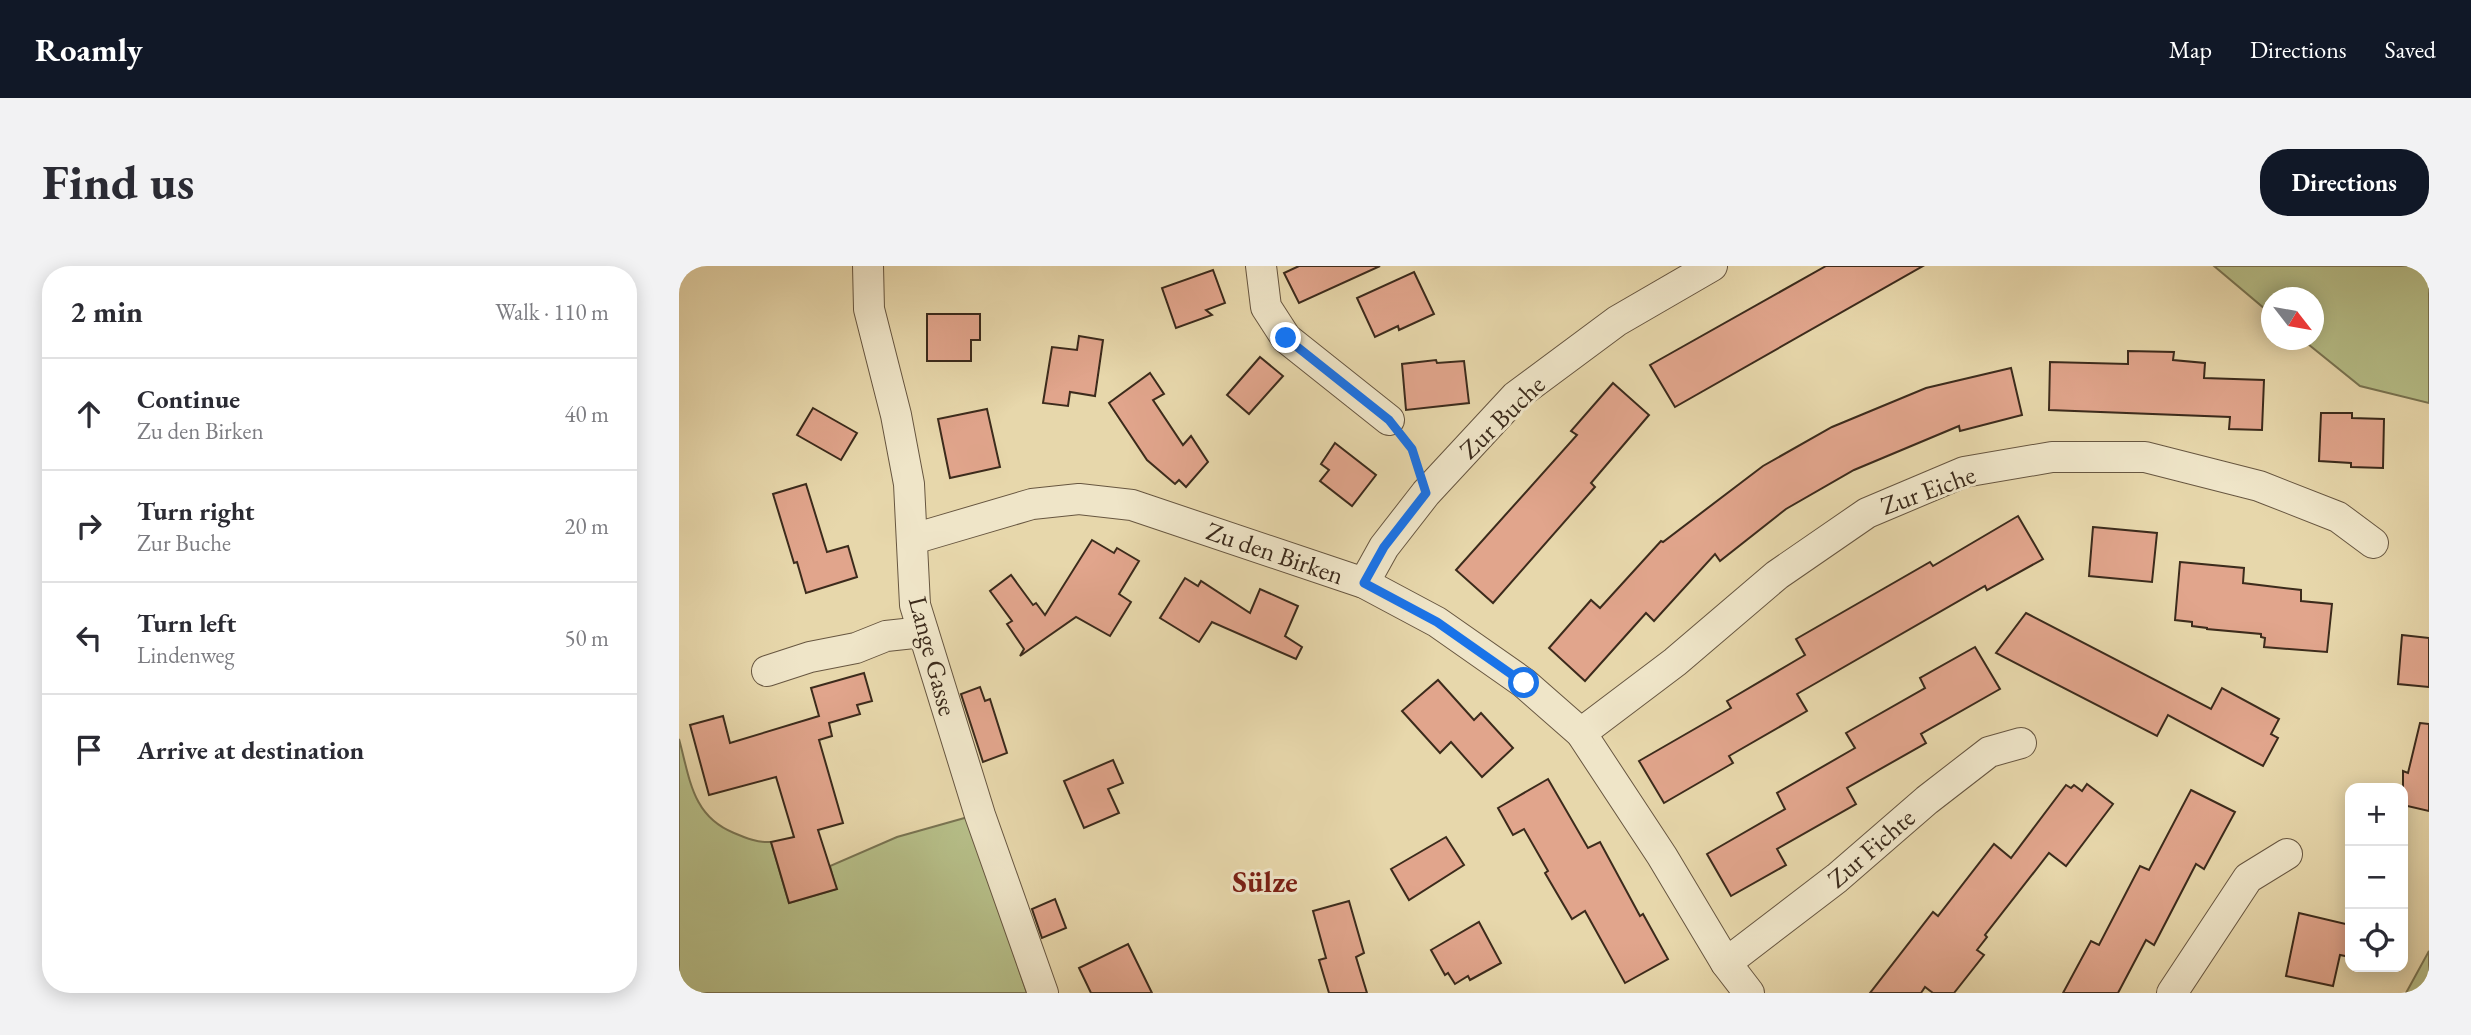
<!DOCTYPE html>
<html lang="en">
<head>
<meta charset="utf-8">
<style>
	body { margin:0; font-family:"EB Garamond",serif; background:#f2f2f3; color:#2b2b33 }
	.controls { position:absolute; right:21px; bottom:21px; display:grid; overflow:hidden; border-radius:14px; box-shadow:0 4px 18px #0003 }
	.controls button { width:63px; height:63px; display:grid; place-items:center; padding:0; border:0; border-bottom:2px solid #e1e1e2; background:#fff; color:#2b2b33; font:35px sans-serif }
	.compass { position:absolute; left:1582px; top:21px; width:63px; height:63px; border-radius:50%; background:#fff; box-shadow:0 4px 18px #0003; rotate:121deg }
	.stop { position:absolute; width:21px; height:21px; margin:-16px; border:5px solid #1a73e8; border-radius:50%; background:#fff }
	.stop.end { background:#1a73e8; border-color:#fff; box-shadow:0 2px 7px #0008 }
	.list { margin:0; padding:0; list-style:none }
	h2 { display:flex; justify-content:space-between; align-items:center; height:91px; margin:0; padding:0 28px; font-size:30px }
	h2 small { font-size:23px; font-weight:400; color:#7c7c81 }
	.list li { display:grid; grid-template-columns:46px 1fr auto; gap:21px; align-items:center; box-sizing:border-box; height:112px; padding:0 28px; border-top:2px solid #e1e1e2 }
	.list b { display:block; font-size:26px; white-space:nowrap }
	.list p { margin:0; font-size:23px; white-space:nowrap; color:#7c7c81 }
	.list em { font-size:23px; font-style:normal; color:#7c7c81 }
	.icon { flex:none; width:38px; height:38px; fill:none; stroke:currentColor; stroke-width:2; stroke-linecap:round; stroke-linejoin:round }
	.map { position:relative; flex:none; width:1750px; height:727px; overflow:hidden; border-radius:28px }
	header { display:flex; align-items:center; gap:42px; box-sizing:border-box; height:98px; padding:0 35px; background:#111827; color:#fff }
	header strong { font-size:33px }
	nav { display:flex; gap:38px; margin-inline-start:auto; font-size:24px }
	.intro { display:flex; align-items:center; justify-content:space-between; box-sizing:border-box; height:168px; padding:0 42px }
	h1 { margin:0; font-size:49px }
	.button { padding:18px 32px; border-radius:28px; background:#111827; color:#fff; font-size:24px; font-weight:700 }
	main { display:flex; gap:42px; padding:0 42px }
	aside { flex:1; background:#fff; border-radius:28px; box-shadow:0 4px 18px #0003 }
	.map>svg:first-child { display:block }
</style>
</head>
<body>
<header>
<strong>Roamly</strong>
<nav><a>Map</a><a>Directions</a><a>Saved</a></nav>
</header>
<div class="intro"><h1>Find us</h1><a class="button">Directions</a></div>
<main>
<aside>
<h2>2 min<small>Walk · 110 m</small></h2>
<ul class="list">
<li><svg class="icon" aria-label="ahead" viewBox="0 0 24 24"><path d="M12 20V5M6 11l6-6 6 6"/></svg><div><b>Continue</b><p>Zu den Birken</p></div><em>40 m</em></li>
<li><svg class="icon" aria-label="right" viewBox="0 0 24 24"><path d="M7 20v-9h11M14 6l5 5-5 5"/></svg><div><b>Turn right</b><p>Zur Buche</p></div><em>20 m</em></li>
<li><svg class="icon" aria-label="left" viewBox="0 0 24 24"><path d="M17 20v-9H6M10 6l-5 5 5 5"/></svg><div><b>Turn left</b><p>Lindenweg</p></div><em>50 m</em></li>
<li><svg class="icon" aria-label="arrive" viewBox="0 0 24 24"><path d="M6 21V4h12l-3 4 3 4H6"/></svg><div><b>Arrive at destination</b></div></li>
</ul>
</aside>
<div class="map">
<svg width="1750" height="727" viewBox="0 0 1750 727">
	<rect width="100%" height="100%" fill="#e7d7ab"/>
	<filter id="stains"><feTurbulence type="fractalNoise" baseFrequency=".00286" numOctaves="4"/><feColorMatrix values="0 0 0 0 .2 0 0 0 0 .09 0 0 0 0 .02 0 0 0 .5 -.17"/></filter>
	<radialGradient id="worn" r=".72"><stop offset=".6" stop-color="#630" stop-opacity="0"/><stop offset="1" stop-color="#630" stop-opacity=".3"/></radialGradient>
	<g fill="#b6be88" stroke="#797452" stroke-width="2">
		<polygon points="1535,0 1750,0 1750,137 1681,120 1624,74 1634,74 1634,32 1592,32 1592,48"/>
		<path d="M 0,473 C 11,513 13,550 55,567 C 67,572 79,577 92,576 L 110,637 L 157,623 L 151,600 L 218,571 L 289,551 L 348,727 L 0,727 Z"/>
		<polygon points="1750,685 1750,727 1727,727"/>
	</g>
	<g fill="#e1a58c" stroke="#3c2b1c" stroke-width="2">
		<polygon points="620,0 701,0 620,37 605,7"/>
		<polygon points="1147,0 1244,0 996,141 971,99"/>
		<polygon points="534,4 546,37 527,44 533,49 497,62 483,22"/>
		<polygon points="735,6 755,48 720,64 719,60 696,71 678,32"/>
		<polygon points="248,48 301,48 301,74 292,74 292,95 248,95"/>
		<polygon points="400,70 424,74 416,130 391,126 389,140 364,137 373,81 398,84"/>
		<polygon points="1449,85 1495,86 1494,94 1526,97 1525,112 1585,114 1583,164 1550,163 1551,151 1370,144 1371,96 1449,98"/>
		<polygon points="581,91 604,110 570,148 548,129"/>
		<polygon points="757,94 758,97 785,95 790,137 727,144 723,98"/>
		<polygon points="1332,102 1343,149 1281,165 1280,160 1175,204 1107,243 1041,295 1036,288 975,355 967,347 906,415 870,382 912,334 921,342 982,275 984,276 1084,200 1153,161 1247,122"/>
		<polygon points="471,107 485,128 474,134 504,179 512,170 529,196 507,221 500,214 496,218 468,194 430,137"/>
		<polygon points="934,117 970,149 912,217 916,221 814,337 777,304 898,169 892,165"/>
		<polygon points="134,142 178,167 162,194 118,169"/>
		<polygon points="308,143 321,201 271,212 259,153"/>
		<polygon points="1642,147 1673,147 1673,152 1705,153 1704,202 1672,201 1672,197 1640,195"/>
		<polygon points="656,177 697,209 673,240 641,215 650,204 642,198"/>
		<polygon points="127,218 148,286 169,280 178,311 127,327 118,296 115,297 94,228"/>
		<polygon points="1339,250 1364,293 1308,324 1306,320 1118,428 1128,445 1050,490 1054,497 985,537 960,495 1052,442 1048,435 1126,389 1117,373 1251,296 1254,300"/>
		<polygon points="1414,261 1478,267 1473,316 1410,310"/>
		<polygon points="413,274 435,287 438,282 460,295 440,328 452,336 431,370 397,351 341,390 345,383 328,358 333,355 311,325 332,309 354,339 357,337 366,349"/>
		<polygon points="1501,296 1565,302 1564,317 1622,324 1622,335 1653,338 1648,386 1585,381 1586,372 1582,371 1582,368 1528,363 1528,362 1513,360 1513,356 1496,354"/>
		<polygon points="506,312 519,320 522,315 571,347 581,323 619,340 606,370 623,381 617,393 533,356 520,376 481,352"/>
		<polygon points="1347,347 1532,443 1543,422 1600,453 1592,468 1599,472 1584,500 1489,449 1478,470 1317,387"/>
		<polygon points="1723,369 1750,372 1750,421 1719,418"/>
		<polygon points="1296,381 1321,423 1242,468 1247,477 1168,522 1177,538 1098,583 1107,599 1052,630 1028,588 1106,543 1098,527 1176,482 1167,467 1246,422 1241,412"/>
		<polygon points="185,407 193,435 178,439 181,448 150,457 153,470 140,474 164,557 139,564 158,623 110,637 92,576 115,571 97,511 30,529 11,459 44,450 51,477 140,450 132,422"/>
		<polygon points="759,414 795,454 802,447 834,482 803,511 772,476 761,487 723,445"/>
		<polygon points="301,421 306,435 311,433 328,487 304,496 282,428"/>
		<polygon points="1741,457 1750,458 1750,545 1724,539 1724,505 1729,507"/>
		<polygon points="434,494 444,517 429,523 440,547 405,562 385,515"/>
		<polygon points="869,513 909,582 921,576 961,650 964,648 989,693 946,717 906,645 893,653 866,607 869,605 845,563 834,569 819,542"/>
		<polygon points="1408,518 1434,538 1387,600 1370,587 1306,669 1308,671 1298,684 1305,689 1275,727 1254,727 1246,721 1242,727 1191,727 1254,646 1259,650 1315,578 1332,592 1387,519 1392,522 1395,519 1403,525"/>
		<polygon points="1512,524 1556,546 1525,603 1517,598 1475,679 1467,674 1439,727 1384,727 1412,675 1420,679 1461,600 1470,604"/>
		<polygon points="767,571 785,599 730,634 712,603"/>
		<polygon points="376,633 387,662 363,672 353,643"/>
		<polygon points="670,635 685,687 677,691 688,727 650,727 640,694 647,692 634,645"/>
		<polygon points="1620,647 1671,659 1671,691 1661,689 1654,720 1607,710"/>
		<polygon points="800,656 822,697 791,714 789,710 776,718 769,707 766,709 752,684"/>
		<polygon points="449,678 473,727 412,727 400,702"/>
	</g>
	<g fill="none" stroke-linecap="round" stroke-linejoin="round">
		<g stroke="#675640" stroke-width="32">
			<g id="minor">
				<polyline points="189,0 190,43 217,149 230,218 236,339 301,549 364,727"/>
				<polyline points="582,0 587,41 607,72 710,154"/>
				<polyline points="234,273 353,238 400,233 453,239 685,317 758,356 845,417 902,467 983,590 1047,697 1070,727"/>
				<polyline points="685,317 705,281 747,227 837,130 938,55 1033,0"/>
				<polyline points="88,405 131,391 177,382 207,370 244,366"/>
				<polyline points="902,467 996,396 1098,309 1188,247 1285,206 1373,191 1466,191 1580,220 1659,251 1694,277"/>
				<polyline points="1047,697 1158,612 1248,534 1310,486 1342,477"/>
				<polyline points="1493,727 1569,612 1608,588"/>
			</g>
		</g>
		<polyline stroke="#3c2b1c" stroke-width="4.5" stroke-dasharray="5 3.5" stroke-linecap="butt" points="728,177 736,194"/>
		<use href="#minor" stroke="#efe5c8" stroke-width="30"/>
	</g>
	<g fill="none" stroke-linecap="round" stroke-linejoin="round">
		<polyline stroke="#1a73e8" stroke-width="9" points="607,72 710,154 733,183 747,227 705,281 685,317 758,356 845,417"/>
	</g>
	<g text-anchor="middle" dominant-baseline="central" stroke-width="6" stroke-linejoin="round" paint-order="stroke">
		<g font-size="26" fill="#3c2b1c" stroke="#efe5c8">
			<text transform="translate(823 151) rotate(-44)">Zur Buche</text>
			<text transform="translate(1249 224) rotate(-20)">Zur Eiche</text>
			<text transform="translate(596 287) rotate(19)">Zu den Birken</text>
			<text transform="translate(254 390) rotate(75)">Lange Gasse</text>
			<text transform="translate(1192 582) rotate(-41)">Zur Fichte</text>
		</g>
		<g font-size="30" font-weight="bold" fill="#7a1f14" stroke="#efe5c8">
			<text x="586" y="615">Sülze</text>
		</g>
	</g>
	<rect width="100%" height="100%" filter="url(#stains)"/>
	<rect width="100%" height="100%" fill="url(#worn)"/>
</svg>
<div class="controls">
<button>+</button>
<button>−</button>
<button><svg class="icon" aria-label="locate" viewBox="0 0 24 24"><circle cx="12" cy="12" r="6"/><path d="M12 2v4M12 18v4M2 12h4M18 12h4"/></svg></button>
</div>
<svg class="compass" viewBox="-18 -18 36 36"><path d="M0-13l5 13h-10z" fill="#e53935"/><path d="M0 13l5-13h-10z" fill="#7c7c81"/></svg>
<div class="stop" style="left:845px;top:417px"></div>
<div class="stop end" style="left:607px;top:72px"></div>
</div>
</main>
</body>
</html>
